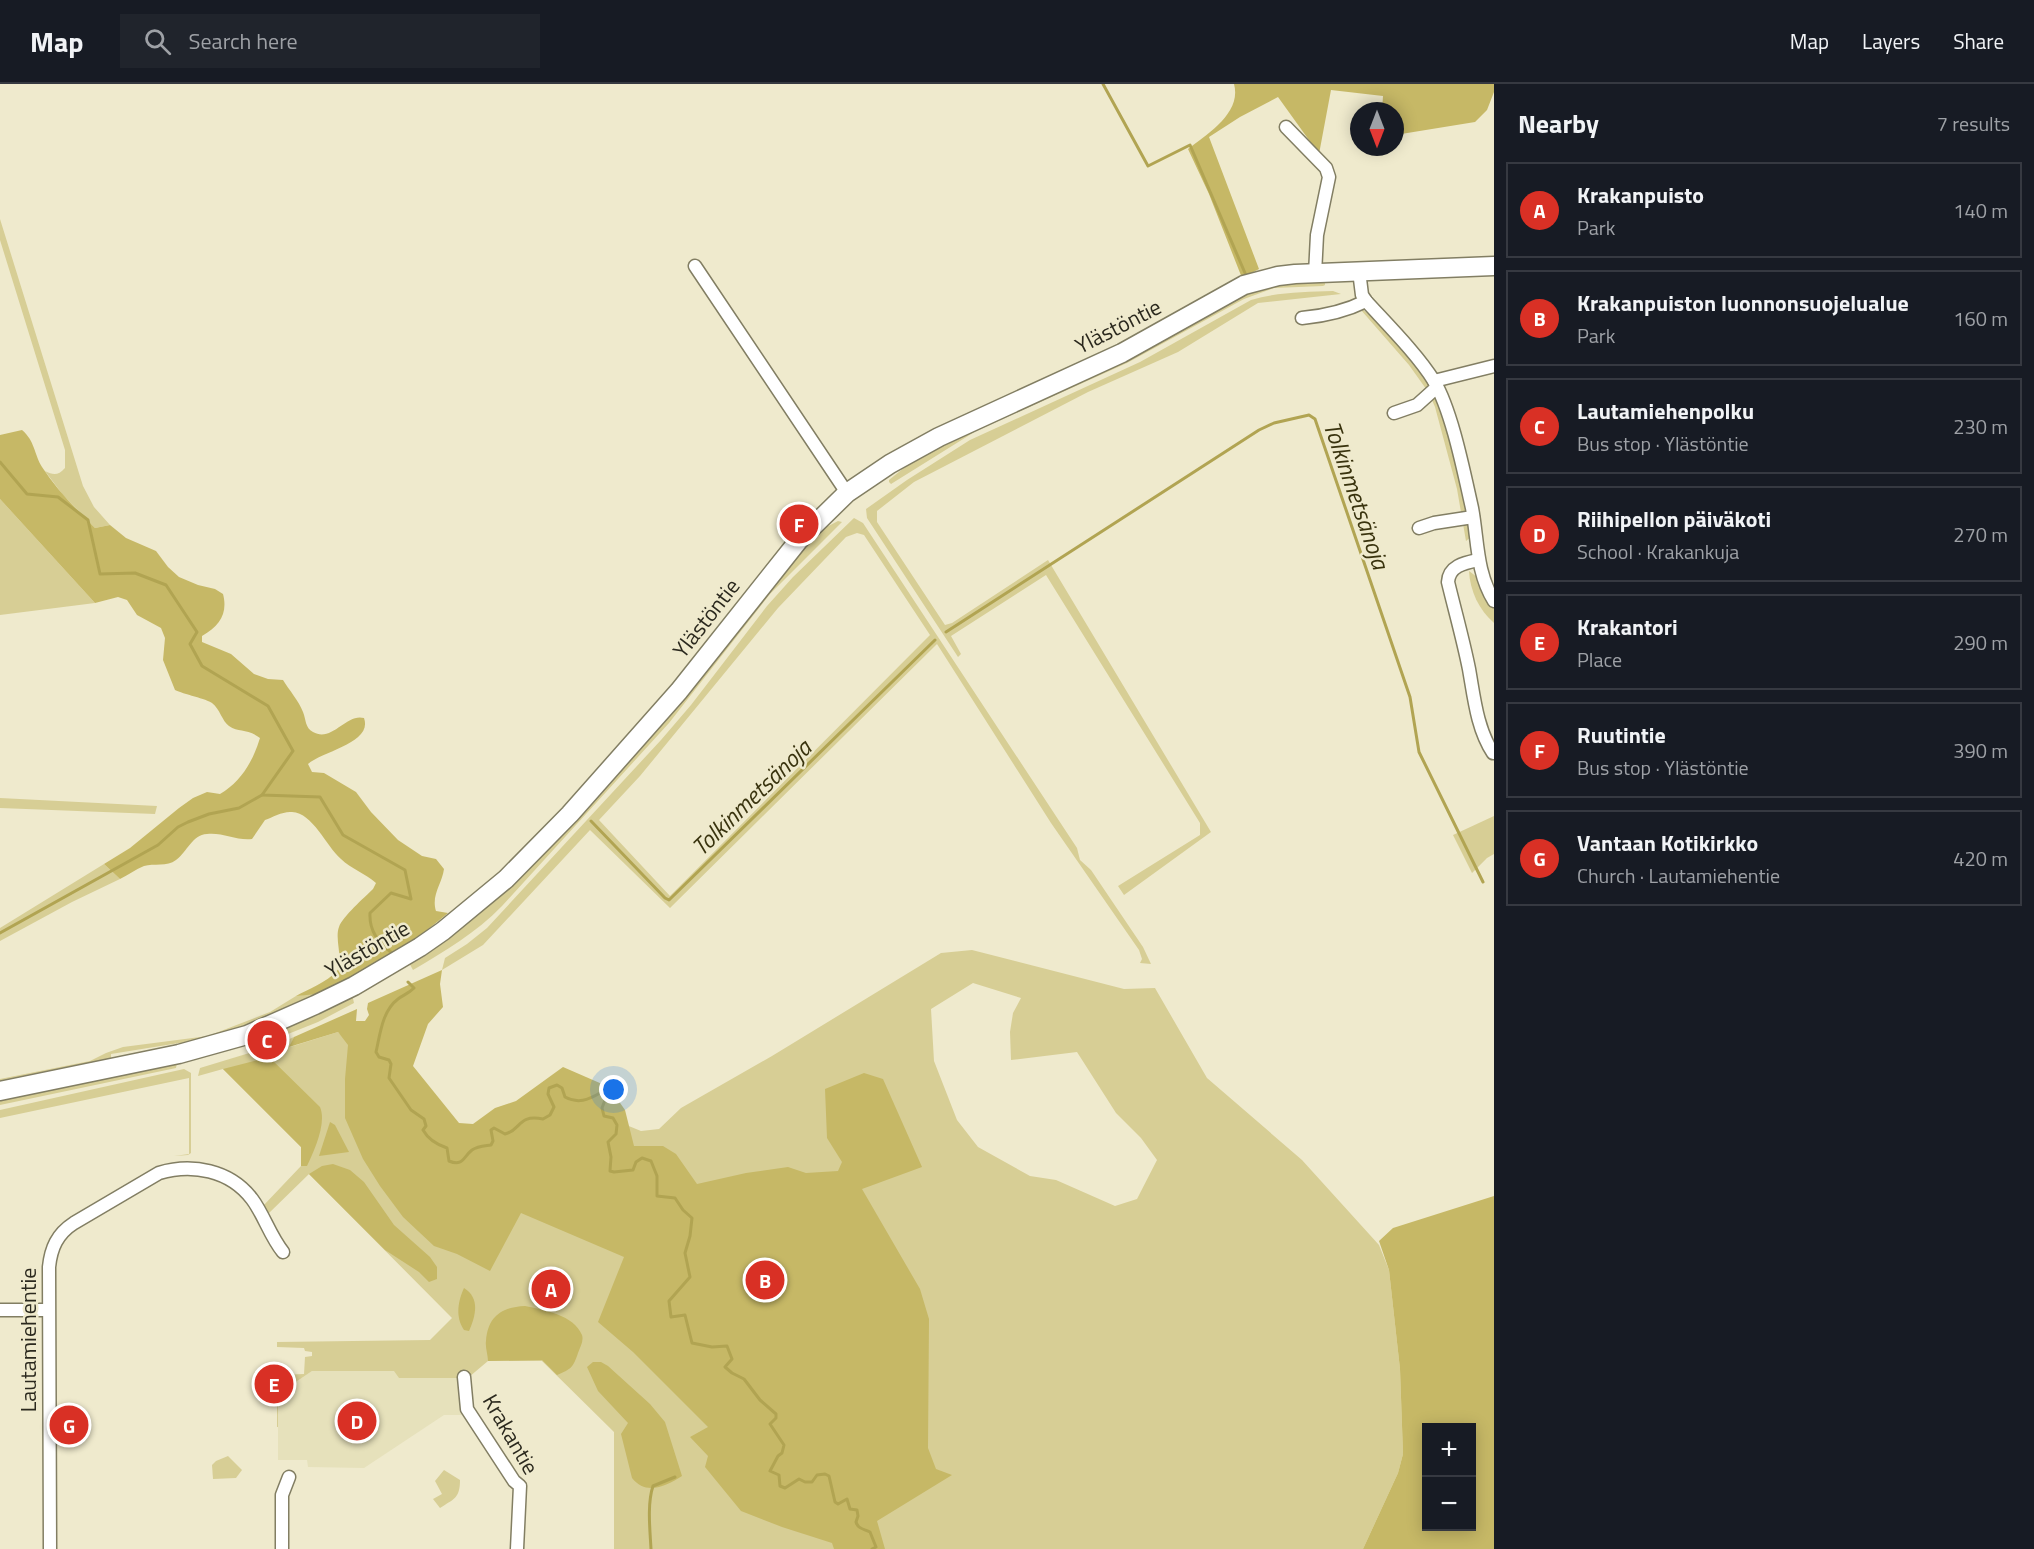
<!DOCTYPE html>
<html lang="en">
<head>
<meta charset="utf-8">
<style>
	body { margin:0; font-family:"Titillium Web",sans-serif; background:#20242c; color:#f1f3f6 }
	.controls { position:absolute; right:18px; bottom:18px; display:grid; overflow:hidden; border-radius:0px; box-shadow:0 3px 15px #0003 }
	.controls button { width:54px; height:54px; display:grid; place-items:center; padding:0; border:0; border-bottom:2px solid #363941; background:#171b24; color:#f1f3f6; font:30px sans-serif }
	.compass { position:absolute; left:1350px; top:18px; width:54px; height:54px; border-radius:50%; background:#171b24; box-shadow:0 3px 15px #0003; rotate:180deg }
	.you { position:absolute; left:614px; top:1006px; width:21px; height:21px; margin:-15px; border:4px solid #fff; border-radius:50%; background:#1a73e8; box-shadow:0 0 0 9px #1a73e833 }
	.badge { display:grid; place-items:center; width:39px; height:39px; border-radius:50%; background:#d93025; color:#fff; font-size:20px; font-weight:700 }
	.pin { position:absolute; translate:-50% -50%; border:3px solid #fff; box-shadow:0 2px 6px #0006 }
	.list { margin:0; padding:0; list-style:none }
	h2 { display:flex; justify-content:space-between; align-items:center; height:78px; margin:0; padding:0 24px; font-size:26px }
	h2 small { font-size:20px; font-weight:400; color:#9ea1a6 }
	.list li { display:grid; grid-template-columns:39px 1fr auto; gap:18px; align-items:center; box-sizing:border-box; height:96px; margin:0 12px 12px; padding:0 12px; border:2px solid #363941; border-radius:0px }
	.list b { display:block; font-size:22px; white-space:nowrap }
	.list p { margin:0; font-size:20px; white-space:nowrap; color:#9ea1a6 }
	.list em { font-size:20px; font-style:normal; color:#9ea1a6 }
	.icon { flex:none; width:33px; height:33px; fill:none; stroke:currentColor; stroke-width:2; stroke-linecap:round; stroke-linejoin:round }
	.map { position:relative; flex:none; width:1494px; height:1465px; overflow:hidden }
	header { display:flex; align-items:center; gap:36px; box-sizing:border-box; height:84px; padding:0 30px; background:#171b24; border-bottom:2px solid #363941 }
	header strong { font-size:28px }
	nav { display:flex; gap:33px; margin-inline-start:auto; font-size:21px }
	.search { width:420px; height:54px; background:#20242c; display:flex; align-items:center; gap:15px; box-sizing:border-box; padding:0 21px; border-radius:0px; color:#9ea1a6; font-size:22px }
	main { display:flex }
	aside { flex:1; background:#171b24 }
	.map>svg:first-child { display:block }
</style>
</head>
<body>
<header>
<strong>Map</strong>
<div class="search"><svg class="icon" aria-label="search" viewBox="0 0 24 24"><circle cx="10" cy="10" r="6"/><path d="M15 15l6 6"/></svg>Search here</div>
<nav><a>Map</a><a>Layers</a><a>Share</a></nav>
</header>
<main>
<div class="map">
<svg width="1494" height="1465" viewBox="0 0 1494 1465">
	<rect width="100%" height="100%" fill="#efeacd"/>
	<polygon fill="#e6e1bb" points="312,1287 395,1287 400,1294 460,1294 461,1322 466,1331 444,1331 364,1384 308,1383 307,1376 278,1376 278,1310"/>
	<g fill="#d7ce95" fill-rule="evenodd">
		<path d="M 0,135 L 83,402 L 94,423 L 110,441 L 95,444 L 63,411 L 45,387 C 53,391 58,392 65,384 L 65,366 L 0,156 Z"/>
		<polygon points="1325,197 1325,201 1323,202 1274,204 1244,215 1127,279 976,347 891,400 889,398 889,396 921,370 1251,207 1284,199"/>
		<path d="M 1333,207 L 1341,210 L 1258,219 L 1178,268 L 1088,308 L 914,398 L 877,427 L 877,438 L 945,541 L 952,539 L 1048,476 L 1211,748 L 1124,811 L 1118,802 L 1200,751 L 1200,739 L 1046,491 L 951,552 L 961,570 L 958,573 L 867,434 L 866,425 L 907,396 L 970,356 L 1140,278 L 1251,216 C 1278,208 1305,208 1333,207 Z"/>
		<polygon points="1354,218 1374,235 1409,273 1420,287 1436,312 1453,370 1468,429 1471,453 1466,457 1457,405 1435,323 1429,309 1409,281"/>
		<polygon points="0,415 95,519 0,531"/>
		<path d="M 854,434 L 863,439 L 1077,764 L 1080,776 L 1091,786 L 1143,863 L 1151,880 L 1140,879 L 1142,875 L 1139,866 L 1051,739 L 937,560 L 670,824 L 590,746 L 483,861 L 442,886 L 445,874 L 467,860 L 487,844 L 661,656 L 691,621 L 767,522 L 793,493 ZM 857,449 L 864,451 L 930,551 L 670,812 L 599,736 L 640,692 L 778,524 L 846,453 Z"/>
		<path d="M 838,437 L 842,438 L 770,510 L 669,639 L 502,822 C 476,849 445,867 413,886 L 408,877 L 480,825 L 815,449 Z"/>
		<path d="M 1469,487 L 1477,493 L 1494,525 L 1494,539 C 1479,526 1470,507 1469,487 Z"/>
		<polygon points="0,714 157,722 155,730 0,724"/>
		<polygon points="1494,732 1494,770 1487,774 1472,789 1453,751"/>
		<polygon points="104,780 120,795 72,818 0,857 0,844"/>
		<path d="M 972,866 L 1124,905 L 1155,904 L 1207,994 L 1302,1076 L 1379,1161 L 1389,1186 L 1400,1285 L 1403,1370 L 1398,1389 L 1363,1465 L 614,1465 L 614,1348 L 542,1277 L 488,1277 L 469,1293 L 462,1294 L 399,1294 L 394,1287 L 312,1287 L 278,1310 L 278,1343 L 277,1343 L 277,1291 L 304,1290 L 305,1273 L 312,1272 L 312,1268 L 305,1267 L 304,1264 L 277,1263 L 277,1258 L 430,1256 L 452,1234 L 309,1090 L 268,1130 L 263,1122 L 301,1082 L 301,1063 L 223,985 L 198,992 L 200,984 L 263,965 L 267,970 L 275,968 L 271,963 L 294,953 L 290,963 L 338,948 L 426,1042 L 614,1036 L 641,1047 L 659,1045 L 681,1024 L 772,972 L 941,869 ZM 973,899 L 1021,914 L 1013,929 L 1010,948 L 1011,976 L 1077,968 L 1116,1029 L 1141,1054 L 1157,1076 L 1137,1115 L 1115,1122 L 1056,1096 L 1030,1092 L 978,1063 L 957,1036 L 934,977 L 931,925 Z"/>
		<polygon points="322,909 239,947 181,963 179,959 111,970 111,974 98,980 0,1002 0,995 90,977 106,969 123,963 208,952 270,928 296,912"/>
		<polygon points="352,910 354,919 318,938 273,956 271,952 284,943"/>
		<polygon points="177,979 176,984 0,1021 0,1013"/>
		<polygon points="184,985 191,989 191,1069 188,1071 174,1072 189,1070 189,994 0,1034 0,1026"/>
		<polygon points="228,1372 242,1386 236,1394 213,1395 212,1381 216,1377"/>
		<path d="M 444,1386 L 460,1396 C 460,1414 454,1415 440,1424 L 433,1415 L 442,1410 L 435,1397 Z"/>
	</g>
	<g fill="#c6b866" fill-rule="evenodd">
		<path d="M 1234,0 L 1494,0 L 1494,8 L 1487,26 L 1475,38 L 1395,51 L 1395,27 L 1382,27 L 1383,12 L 1331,6 L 1319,70 L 1278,13 L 1240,33 L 1209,53 L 1259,185 L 1242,194 L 1209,110 L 1188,65 C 1207,50 1242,29 1234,0 Z"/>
		<path d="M 22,346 C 35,357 34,370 42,383 C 57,406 76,425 95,444 L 110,441 L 126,454 L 156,467 L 168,483 L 179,493 L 198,501 L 215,505 L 223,510 C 228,529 220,542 202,552 L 202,558 L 231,570 L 254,590 L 268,595 L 283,596 C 289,606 299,617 303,628 C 306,635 305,644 313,648 C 332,659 346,629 364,634 C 373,659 323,667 308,680 L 312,688 L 324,689 L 356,708 L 371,728 L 398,756 L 422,772 L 436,775 L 444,785 C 442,800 431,811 436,827 L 448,829 C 411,860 370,891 324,908 C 316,911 305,911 296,912 C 307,906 328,897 336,888 C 345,879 334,856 339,843 C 343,832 364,814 373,805 L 376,799 C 365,789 351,785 341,775 C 326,762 313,729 292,728 C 283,727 273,733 265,736 L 252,755 C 237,757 222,748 207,750 C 192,751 187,768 176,776 C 167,783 154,779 144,782 C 136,785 128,791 120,795 L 104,780 L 130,764 L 179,724 L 193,714 L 207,708 L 220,710 C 241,698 253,677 260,654 C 247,644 239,649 229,642 C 222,637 220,625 212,619 C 207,615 183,610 175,606 L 163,576 L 165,554 L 161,544 L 137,531 L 127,516 L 118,513 L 95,519 L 0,415 L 0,351 Z"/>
		<polygon points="442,886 440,900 443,923 428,940 413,982 459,1039 473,1040 495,1024 516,1017 563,983 609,1003 625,1026 634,1062 663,1062 676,1070 697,1100 746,1089 788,1083 806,1089 838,1087 842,1078 827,1054 825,1005 864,989 883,995 922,1083 862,1105 920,1205 929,1235 928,1364 936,1385 952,1391 877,1437 885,1465 834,1465 832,1459 782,1443 741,1427 705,1383 708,1372 690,1353 708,1343 633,1268 598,1238 624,1173 521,1129 490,1187 457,1170 434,1162 403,1133 380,1102 363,1075 345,1034 345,995 348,961 338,948 289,963 294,953 357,925 356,937 365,937 369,931 367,925 368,919"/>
		<path d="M 269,973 L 320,1023 C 327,1039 314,1067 307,1082 L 301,1082 L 301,1063 L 223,985 Z"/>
		<polygon points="330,1038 335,1041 349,1068 319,1072"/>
		<polygon points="333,1080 350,1086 364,1098 394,1141 430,1173 437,1183 437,1195 429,1198 419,1188 385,1166 309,1090 322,1082"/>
		<path d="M 1494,1112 L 1494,1465 L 1363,1465 L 1398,1389 L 1403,1370 L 1400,1285 L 1389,1186 L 1379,1157 L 1393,1144 ZM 1426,1344 L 1472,1344 L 1472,1442 L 1426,1442 Z"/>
		<path d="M 464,1204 C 480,1214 476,1231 469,1247 L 464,1246 C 455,1233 458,1217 464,1204 Z"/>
		<path d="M 525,1222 C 544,1226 574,1231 582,1251 C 584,1257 580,1263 578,1269 C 573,1284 571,1285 557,1291 L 542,1276 L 488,1277 C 488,1271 485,1263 486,1257 C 488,1231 503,1223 525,1222 Z"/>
		<path d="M 593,1278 L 601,1278 L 608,1282 L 650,1320 L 665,1338 L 682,1392 C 666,1402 646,1412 632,1394 L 621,1350 L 628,1339 L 598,1307 L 587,1283 Z"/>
	</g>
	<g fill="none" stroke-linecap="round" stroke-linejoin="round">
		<g stroke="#b1a452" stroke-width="3">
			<polyline points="1103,0 1148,82 1190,61 1245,189"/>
			<path d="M 0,378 L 27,410 L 58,413 L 88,436 L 100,490 L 135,489 L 166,501 L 197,548 L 190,560 L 202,582 L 268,622 L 293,667 L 262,711 L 320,713 L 343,751 L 405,786 L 411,815 L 391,809 L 370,829 C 369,847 378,858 392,869"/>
			<polyline points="946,548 1259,346 1274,339 1309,331 1315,335 1410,613 1419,668 1483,798"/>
			<polyline points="591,737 665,814 669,816 935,556"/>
			<polyline points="0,849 158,761 178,743 188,738 209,730 239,724 262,711"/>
			<path d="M 408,898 L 414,904 C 408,910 403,911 398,915 C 382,927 380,951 376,968 L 379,973 L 389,976 L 391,980 L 389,994 L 411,1026 L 424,1035 L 426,1042 L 423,1046 C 428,1055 438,1061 447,1064 L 449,1077 C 463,1083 463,1073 472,1066 C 478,1062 485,1062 491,1061 L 493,1057 L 491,1046 L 494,1044 L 505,1050 C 522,1046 517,1030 543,1035 L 550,1031 L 554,1023 L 548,1010 L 549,1004 L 557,1001 L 562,1004 L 565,1013 C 578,1020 588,1016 600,1009 L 605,1016 L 602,1024 L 604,1032 L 613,1034 L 617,1041 L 616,1050 L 608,1058 L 611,1073 L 610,1087 L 614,1088 L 633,1086 L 636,1078 L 642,1074 L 651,1077 L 657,1092 L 657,1112 L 675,1114 L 683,1126 L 692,1134 L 690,1152 L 685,1169 L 690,1193 L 669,1217 L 671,1233 L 685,1231 L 692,1259 L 712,1263 L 727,1262 L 732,1275 L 725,1283 L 732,1289 L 744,1295 L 760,1316 L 776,1330 L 776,1334 L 770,1340 L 784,1361 L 782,1369 L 778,1372 L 770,1387 L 779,1391 L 780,1402 L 785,1404 L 799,1395 L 805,1398 L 812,1398 L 817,1391 L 825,1390 L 829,1392 L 835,1418 L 838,1420 L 847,1415 L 850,1425 L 857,1426 L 858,1432 L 856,1438 C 858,1445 864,1445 870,1448 L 876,1463 L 872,1465"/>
			<path d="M 651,1465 C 650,1446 647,1420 653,1402 L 675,1393"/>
		</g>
		<g stroke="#827e63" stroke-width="15">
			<g id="street">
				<polyline points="1286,43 1326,84 1329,93 1317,151 1315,190"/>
				<polyline points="695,182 847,409"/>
				<path d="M 1359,187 L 1362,211 L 1366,217 C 1387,240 1418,271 1434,297 C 1452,327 1464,389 1472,424 C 1478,456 1476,488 1494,517"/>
				<path d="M 1302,234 C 1324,232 1346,227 1366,217"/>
				<polyline points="1434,297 1494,282"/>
				<polyline points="1394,329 1417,321 1437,303"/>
				<polyline points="1419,444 1434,439 1473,433"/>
				<path d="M 1478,476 C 1464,479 1449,482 1448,498 C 1455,527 1463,555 1469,585 C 1474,613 1477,645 1493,669 L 1494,669"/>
				<polyline points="0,1226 48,1226"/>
				<polyline points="464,1293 467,1325 514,1397 520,1402 517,1465"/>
				<path d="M 50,1465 L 49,1183 C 51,1164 57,1150 74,1139 L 159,1089 C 192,1079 230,1086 252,1115 C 264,1131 270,1152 283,1168"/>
				<polyline points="282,1465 282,1411 289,1393"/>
			</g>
		</g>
		<g stroke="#827e63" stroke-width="21">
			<polyline id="secondary" points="0,1007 179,970 247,951 315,921 354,902 420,863 443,847 506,795 570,730 679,607 799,456 847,409 890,380 939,353 1122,269 1244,201 1278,192 1295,190 1494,182"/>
		</g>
		<use href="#street" stroke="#fff" stroke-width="12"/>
		<use href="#secondary" stroke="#fff" stroke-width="18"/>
	</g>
	<g text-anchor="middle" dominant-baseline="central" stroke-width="5" stroke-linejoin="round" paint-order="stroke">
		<g font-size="22" fill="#2b291e" stroke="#efeacd">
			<text transform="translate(1118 242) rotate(-27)">Ylästöntie</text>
			<text transform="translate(706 534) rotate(-52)">Ylästöntie</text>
			<text transform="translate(367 865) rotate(-30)">Ylästöntie</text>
			<text transform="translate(28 1256) rotate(-90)">Lautamiehentie</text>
			<text transform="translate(511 1350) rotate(60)">Krakantie</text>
		</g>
		<g font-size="24" font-style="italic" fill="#39330e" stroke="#efeacd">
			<text transform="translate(1357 411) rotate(71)">Tolkinmetsänoja</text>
			<text transform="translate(751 713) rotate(-44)">Tolkinmetsänoja</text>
		</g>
	</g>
</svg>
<div class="controls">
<button>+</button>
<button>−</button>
</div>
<svg class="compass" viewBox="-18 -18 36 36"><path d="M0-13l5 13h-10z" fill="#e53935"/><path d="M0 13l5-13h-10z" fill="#9ea1a6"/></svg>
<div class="you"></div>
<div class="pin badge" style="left:551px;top:1205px">A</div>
<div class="pin badge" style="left:765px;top:1196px">B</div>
<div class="pin badge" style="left:267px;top:956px">C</div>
<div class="pin badge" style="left:357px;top:1337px">D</div>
<div class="pin badge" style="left:274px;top:1300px">E</div>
<div class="pin badge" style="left:799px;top:440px">F</div>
<div class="pin badge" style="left:69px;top:1341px">G</div>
</div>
<aside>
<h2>Nearby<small>7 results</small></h2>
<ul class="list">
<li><span class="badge">A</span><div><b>Krakanpuisto</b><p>Park</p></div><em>140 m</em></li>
<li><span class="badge">B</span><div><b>Krakanpuiston luonnonsuojelualue</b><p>Park</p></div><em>160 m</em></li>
<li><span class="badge">C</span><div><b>Lautamiehenpolku</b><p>Bus stop · Ylästöntie</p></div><em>230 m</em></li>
<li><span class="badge">D</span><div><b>Riihipellon päiväkoti</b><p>School · Krakankuja</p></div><em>270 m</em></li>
<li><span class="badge">E</span><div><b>Krakantori</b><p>Place</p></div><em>290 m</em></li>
<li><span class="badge">F</span><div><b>Ruutintie</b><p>Bus stop · Ylästöntie</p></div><em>390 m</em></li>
<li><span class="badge">G</span><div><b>Vantaan Kotikirkko</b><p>Church · Lautamiehentie</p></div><em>420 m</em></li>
</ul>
</aside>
</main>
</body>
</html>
